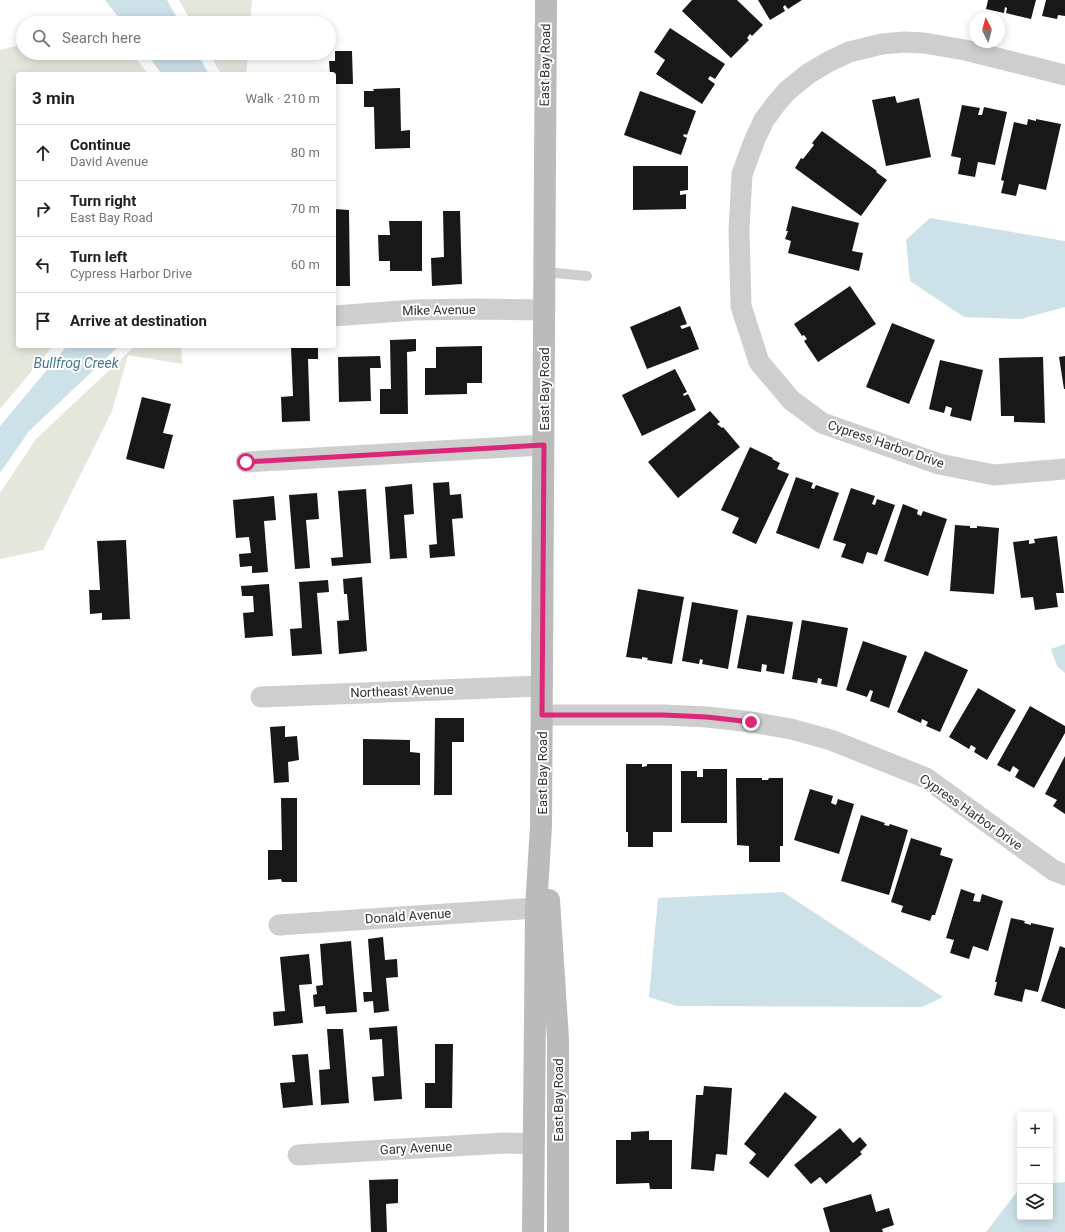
<!DOCTYPE html>
<html lang="en">
<head>
<meta charset="utf-8">
<style>
	body { margin:0; font-family:Roboto,sans-serif; background:#f2f2f2; color:#202124 }
	.controls { position:absolute; right:12px; bottom:12px; display:grid; overflow:hidden; border-radius:4px; box-shadow:0 2px 10px #0003 }
	.controls button { width:36px; height:36px; display:grid; place-items:center; padding:0; border:0; border-bottom:1px solid #e0e0e0; background:#fff; color:#202124; font:20px sans-serif }
	.compass { position:absolute; left:969px; top:12px; width:36px; height:36px; border-radius:50%; background:#fff; box-shadow:0 2px 10px #0003; rotate:354deg }
	.stop { position:absolute; width:12px; height:12px; margin:-9px; border:3px solid #db2777; border-radius:50%; background:#fff }
	.stop.end { background:#db2777; border-color:#fff; box-shadow:0 1px 4px #0008 }
	.list { margin:0; padding:0; list-style:none }
	h2 { display:flex; justify-content:space-between; align-items:center; height:52px; margin:0; padding:0 16px; font-size:17px }
	h2 small { font-size:13px; font-weight:400; color:#757577 }
	.list li { display:grid; grid-template-columns:26px 1fr auto; gap:12px; align-items:center; box-sizing:border-box; height:56px; padding:0 16px; border-top:1px solid #e0e0e0 }
	.list b { display:block; font-size:15px; white-space:nowrap }
	.list p { margin:0; font-size:13px; white-space:nowrap; color:#757577 }
	.list em { font-size:13px; font-style:normal; color:#757577 }
	.icon { flex:none; width:22px; height:22px; fill:none; stroke:currentColor; stroke-width:2; stroke-linecap:round; stroke-linejoin:round }
	.map { position:relative; flex:none; width:1065px; height:1232px; overflow:hidden }
	.search { position:absolute; background:#fff; box-shadow:0 2px 10px #0003; left:16px; top:16px; width:320px; height:44px; display:flex; align-items:center; gap:10px; box-sizing:border-box; padding:0 14px; border-radius:22px; color:#757577; font-size:15px }
	.panel { position:absolute; background:#fff; box-shadow:0 2px 10px #0003; left:16px; top:72px; width:320px; height:276px; border-radius:4px }
	.map>svg:first-child { display:block }
</style>
</head>
<body>
<div class="map">
<svg width="1065" height="1232" viewBox="0 0 1065 1232">
	<rect width="100%" height="100%" fill="#fff"/>
	<g fill="#e3e7dc">
		<polygon points="179,0 252,0 250,23 192,23"/>
		<polygon points="23,44 23,53 132,53 148,74 18,74 18,346 53,346 0,409 0,50"/>
		<polygon points="209,53 248,53 246,74 221,74"/>
		<polygon points="135,346 181,346 182,364 128,355 112,411 43,550 0,559 0,493 36,439"/>
	</g>
	<g fill="#cde1e8">
		<polygon points="105,0 167,0 180,23 123,23"/>
		<polygon points="146,53 197,53 209,74 162,74"/>
		<polygon points="930,218 1065,241 1065,307 1021,319 964,317 910,281 906,240"/>
		<polygon points="67,346 119,346 29,431 0,473 0,426"/>
		<polygon points="1065,644 1065,673 1057,666 1051,649"/>
		<polygon points="783,892 943,997 922,1007 677,1006 649,997 658,898"/>
		<polygon points="1065,1182 1065,1232 986,1232 1020,1188 1020,1217 1050,1217 1050,1183"/>
	</g>
	<g fill="#181818">
		<polygon points="692,0 737,0 763,25 752,36 750,34 747,38 749,40 731,58 682,11"/>
		<polygon points="758,0 802,0 788,9 785,5 783,7 785,11 770,20"/>
		<polygon points="988,0 1036,0 1031,19 1006,13 1007,8 1005,7 1004,13 986,9"/>
		<polygon points="1046,0 1065,0 1065,16 1058,15 1057,19 1042,16"/>
		<polygon points="670,28 725,64 715,79 710,76 708,79 715,84 702,104 656,74 665,60 654,52"/>
		<polygon points="335,51 352,51 353,84 334,84 334,74 330,74 329,61 335,61"/>
		<polygon points="400,88 401,131 410,130 410,148 375,149 374,107 364,107 364,91 374,91 373,89"/>
		<polygon points="640,91 696,111 687,135 684,134 683,136 687,138 681,155 624,135"/>
		<polygon points="895,96 897,103 919,98 931,157 886,166 872,100"/>
		<polygon points="962,105 980,108 978,115 982,115 984,107 1007,112 995,165 978,162 975,177 958,174 961,158 951,156"/>
		<polygon points="1028,119 1036,121 1036,119 1061,124 1046,190 1019,184 1016,196 1001,193 1004,181 1001,180 1014,122 1027,125"/>
		<polygon points="822,131 877,171 876,172 887,180 861,216 795,168 801,158 803,159 814,145 812,143"/>
		<polygon points="633,166 688,166 688,190 680,191 680,195 686,194 686,209 633,210"/>
		<polygon points="792,206 859,223 852,251 863,253 859,271 788,253 791,241 785,239 788,231 786,231"/>
		<polygon points="334,209 349,210 350,286 334,286"/>
		<polygon points="443,211 460,211 462,284 432,286 431,258 444,257"/>
		<polygon points="389,221 422,221 422,271 390,271 390,261 379,261 378,235 390,235"/>
		<polygon points="850,286 876,324 818,362 804,341 807,339 804,335 802,336 794,324"/>
		<polygon points="680,306 687,324 680,326 682,329 690,326 699,349 647,369 630,327"/>
		<polygon points="892,323 935,340 909,404 866,387"/>
		<polygon points="416,339 416,351 407,352 408,414 380,414 380,389 391,389 390,340"/>
		<polygon points="318,346 318,359 308,359 310,421 282,422 281,397 293,396 291,347"/>
		<polygon points="482,346 482,383 467,383 467,394 425,395 425,368 436,368 436,347"/>
		<polygon points="380,356 381,368 370,368 371,401 339,402 338,357"/>
		<polygon points="1065,356 1065,389 1064,389 1059,357"/>
		<polygon points="1043,357 1045,423 1014,422 1014,416 1001,416 999,358"/>
		<polygon points="940,360 983,370 971,421 950,416 952,408 946,406 944,413 929,409"/>
		<polygon points="675,369 687,392 683,394 684,396 688,394 696,410 642,436 622,395"/>
		<polygon points="142,397 171,404 163,433 173,435 164,469 126,459"/>
		<polygon points="710,411 720,422 717,424 722,428 723,427 740,447 678,498 648,462"/>
		<polygon points="750,447 773,458 772,459 780,463 777,469 789,474 756,544 732,533 739,518 721,510"/>
		<polygon points="796,477 813,483 811,488 814,489 816,485 839,493 819,549 776,533"/>
		<polygon points="449,482 450,495 461,494 463,518 452,519 455,556 430,558 429,545 437,544 433,483"/>
		<polygon points="412,484 414,514 404,515 407,558 390,559 385,487"/>
		<polygon points="851,488 875,496 872,504 875,505 877,499 895,505 877,555 867,552 863,564 841,557 846,544 833,540"/>
		<polygon points="366,489 371,563 332,566 331,558 343,557 338,491"/>
		<polygon points="317,493 319,519 306,520 310,568 295,569 289,495"/>
		<polygon points="274,496 276,520 264,521 268,572 252,573 252,566 240,567 239,554 251,553 249,537 236,538 233,500"/>
		<polygon points="903,504 918,510 917,514 921,516 923,511 947,519 928,576 884,561"/>
		<polygon points="955,525 970,526 970,528 977,528 977,526 999,528 994,594 950,591"/>
		<polygon points="1057,536 1064,593 1056,593 1058,607 1035,610 1033,597 1021,598 1013,542 1029,540 1029,544 1035,543 1034,539"/>
		<polygon points="126,540 130,619 102,620 102,613 90,614 89,590 100,590 97,541"/>
		<polygon points="362,577 367,651 339,654 337,621 349,620 347,594 344,594 343,579"/>
		<polygon points="328,580 329,592 317,593 322,654 292,656 290,629 302,628 299,582"/>
		<polygon points="269,584 273,636 245,638 243,613 254,612 253,596 242,596 241,586"/>
		<polygon points="638,589 684,597 672,664 647,660 648,658 642,657 642,659 626,657"/>
		<polygon points="692,602 738,610 728,669 702,664 703,660 700,659 699,664 682,661"/>
		<polygon points="747,615 793,622 784,674 766,671 767,665 762,664 761,672 737,668"/>
		<polygon points="802,620 848,628 837,687 821,684 822,679 818,678 817,683 792,679"/>
		<polygon points="863,641 907,656 889,708 870,701 873,691 870,690 867,697 846,690"/>
		<polygon points="925,651 968,670 940,732 926,726 928,722 922,719 921,723 897,712"/>
		<polygon points="978,688 1016,710 987,760 974,752 976,748 971,745 969,749 949,737"/>
		<polygon points="1030,706 1065,726 1065,733 1034,788 1015,777 1019,770 1013,766 1010,772 997,765"/>
		<polygon points="435,718 464,718 464,742 452,742 452,795 434,795"/>
		<polygon points="285,726 285,737 297,736 299,760 288,762 289,782 274,783 270,727"/>
		<polygon points="363,739 410,740 410,752 420,753 420,785 363,785"/>
		<polygon points="1065,756 1065,814 1053,806 1057,800 1045,794"/>
		<polygon points="626,764 642,764 642,767 647,766 647,764 672,764 672,832 653,832 653,847 628,847 628,832 626,832"/>
		<polygon points="703,769 727,769 727,823 681,823 681,771 697,771 697,777 703,777"/>
		<polygon points="736,778 762,778 762,780 768,780 769,778 783,778 783,846 780,846 780,862 749,862 749,846 737,845"/>
		<polygon points="810,789 833,796 831,803 836,805 838,799 854,804 839,854 794,840"/>
		<polygon points="281,798 297,798 297,882 282,882 281,879 268,880 268,850 282,850"/>
		<polygon points="861,815 885,823 884,825 889,826 890,824 908,830 889,895 841,881"/>
		<polygon points="911,838 942,848 940,855 953,859 935,915 932,915 930,921 901,912 903,906 891,902"/>
		<polygon points="961,889 975,894 973,901 980,902 982,894 1003,901 988,951 973,946 969,959 950,953 954,940 946,938"/>
		<polygon points="1011,918 1025,921 1024,923 1031,925 1031,923 1054,928 1038,992 1025,989 1022,1002 994,995 997,982 995,982"/>
		<polygon points="383,937 385,960 397,959 398,977 386,978 389,1011 374,1013 373,1001 364,1002 363,992 372,992 368,939"/>
		<polygon points="351,941 357,1012 326,1014 325,1006 314,1007 313,995 317,994 316,986 323,985 320,944"/>
		<polygon points="1060,946 1065,948 1065,1009 1041,1001"/>
		<polygon points="309,954 312,984 299,985 303,1023 274,1026 273,1012 285,1011 280,957"/>
		<polygon points="397,1026 402,1099 374,1101 372,1077 384,1076 382,1039 370,1040 369,1028"/>
		<polygon points="327,1029 343,1029 349,1103 321,1105 319,1070 330,1069"/>
		<polygon points="435,1044 453,1044 452,1108 425,1108 425,1083 435,1083"/>
		<polygon points="308,1054 313,1105 283,1108 280,1083 295,1082 292,1055"/>
		<polygon points="704,1086 732,1088 727,1155 716,1154 714,1171 691,1169 696,1095 703,1095"/>
		<polygon points="785,1092 817,1117 768,1178 749,1163 756,1154 744,1144"/>
		<polygon points="840,1128 853,1143 860,1137 867,1145 860,1152 862,1154 826,1184 820,1177 811,1184 794,1165"/>
		<polygon points="649,1131 649,1140 672,1140 672,1189 650,1189 649,1183 616,1184 616,1140 631,1140 631,1132"/>
		<polygon points="398,1179 398,1203 386,1204 387,1232 371,1232 369,1180"/>
		<polygon points="871,1194 876,1212 889,1208 894,1225 882,1229 883,1232 830,1232 823,1208"/>
	</g>
	<g fill="none" stroke-linecap="round" stroke-linejoin="round">
		<polyline stroke="#cecece" stroke-width="10" points="545,272 587,276"/>
		<g stroke="#cecece" stroke-width="21">
			<polyline points="1065,75 965,50 924,43 904,42 882,44 849,52 828,62 808,74 787,91 775,105 764,120 755,139 742,174 739,230 741,306 759,362 791,400 822,423 939,464 994,475 1065,469"/>
			<polyline points="334,316 414,310 476,309 545,310"/>
			<polyline points="246,462 544,445"/>
			<polyline points="261,697 542,686"/>
			<polyline points="542,715 663,715 707,717 751,722 791,729 831,740 926,778 1053,870 1065,875"/>
			<polyline points="279,925 536,908"/>
			<polyline points="298,1155 505,1143 534,1144"/>
		</g>
		<g stroke="#bbb" stroke-width="22">
			<polyline points="549,900 558,1039 558,1232"/>
			<polyline points="533,1232 536,908 541,826 546,0"/>
		</g>
	</g>
	<g fill="none" stroke-linecap="round" stroke-linejoin="round">
		<polyline stroke="#db2777" stroke-width="5" points="246,462 544,445 542,715 663,715 707,717 751,722"/>
	</g>
	<g text-anchor="middle" dominant-baseline="central" stroke-width="4" stroke-linejoin="round" paint-order="stroke">
		<g font-size="13" fill="#313131" stroke="#fff">
			<text transform="translate(545 65) rotate(-89)">East Bay Road</text>
			<text transform="translate(439 310) rotate(-1)">Mike Avenue</text>
			<text transform="translate(544 389) rotate(-90)">East Bay Road</text>
			<text transform="translate(886 444) rotate(19)">Cypress Harbor Drive</text>
			<text transform="translate(402 691) rotate(-2)">Northeast Avenue</text>
			<text transform="translate(542 773) rotate(-90)">East Bay Road</text>
			<text transform="translate(971 812) rotate(35)">Cypress Harbor Drive</text>
			<text transform="translate(408 916) rotate(-4)">Donald Avenue</text>
			<text transform="translate(558 1100) rotate(-90)">East Bay Road</text>
			<text transform="translate(416 1148) rotate(-3)">Gary Avenue</text>
		</g>
		<g font-size="14" font-style="italic" fill="#47798c" stroke="#fff">
			<text x="76" y="363">Bullfrog Creek</text>
		</g>
	</g>
</svg>
<div class="controls">
<button>+</button>
<button>−</button>
<button><svg class="icon" aria-label="layers" viewBox="0 0 24 24"><path d="M12 4l9 5-9 5-9-5zM3 14l9 5 9-5"/></svg></button>
</div>
<svg class="compass" viewBox="-18 -18 36 36"><path d="M0-13l5 13h-10z" fill="#e53935"/><path d="M0 13l5-13h-10z" fill="#757577"/></svg>
<div class="stop" style="left:246px;top:462px"></div>
<div class="stop end" style="left:751px;top:722px"></div>
<div class="search"><svg class="icon" aria-label="search" viewBox="0 0 24 24"><circle cx="10" cy="10" r="6"/><path d="M15 15l6 6"/></svg>Search here</div>
<section class="panel">
<h2>3 min<small>Walk · 210 m</small></h2>
<ul class="list">
<li><svg class="icon" aria-label="ahead" viewBox="0 0 24 24"><path d="M12 20V5M6 11l6-6 6 6"/></svg><div><b>Continue</b><p>David Avenue</p></div><em>80 m</em></li>
<li><svg class="icon" aria-label="right" viewBox="0 0 24 24"><path d="M7 20v-9h11M14 6l5 5-5 5"/></svg><div><b>Turn right</b><p>East Bay Road</p></div><em>70 m</em></li>
<li><svg class="icon" aria-label="left" viewBox="0 0 24 24"><path d="M17 20v-9H6M10 6l-5 5 5 5"/></svg><div><b>Turn left</b><p>Cypress Harbor Drive</p></div><em>60 m</em></li>
<li><svg class="icon" aria-label="arrive" viewBox="0 0 24 24"><path d="M6 21V4h12l-3 4 3 4H6"/></svg><div><b>Arrive at destination</b></div></li>
</ul>
</section>
</div>
</body>
</html>
